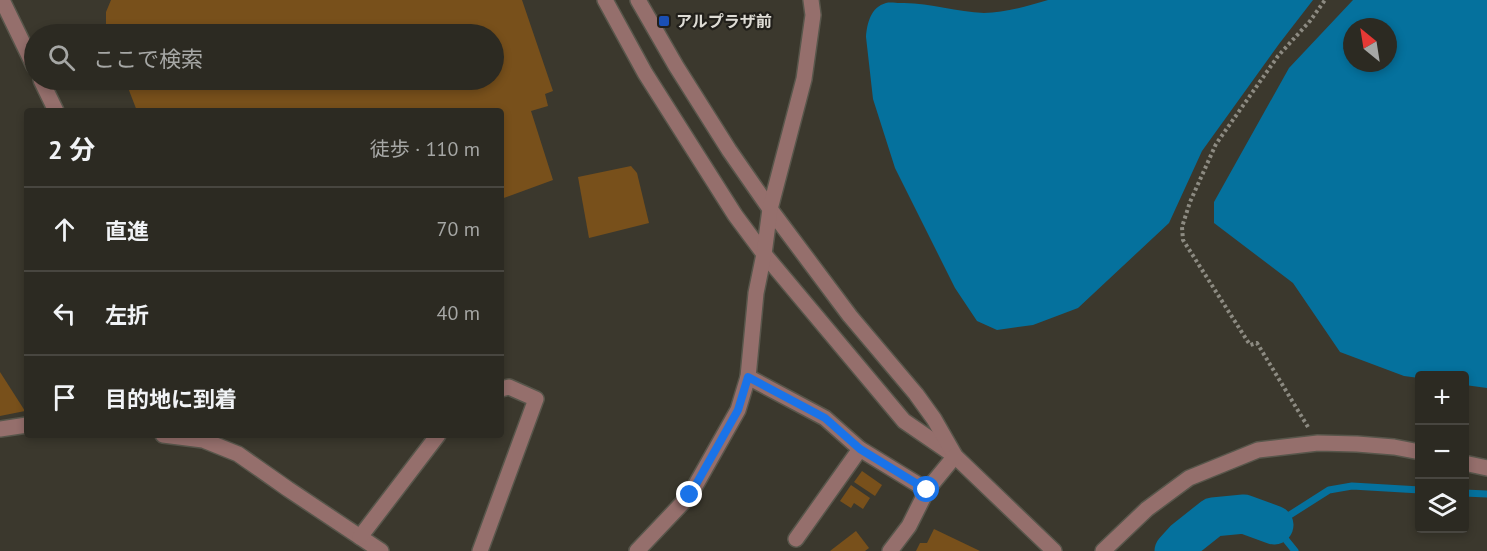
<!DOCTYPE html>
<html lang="ja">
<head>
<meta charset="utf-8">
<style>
	body { margin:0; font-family:"PT Sans","Noto Sans JP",sans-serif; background:#38362f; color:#f1f3f6 }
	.controls { position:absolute; right:18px; bottom:18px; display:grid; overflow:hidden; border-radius:6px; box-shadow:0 3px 9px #0003 }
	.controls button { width:54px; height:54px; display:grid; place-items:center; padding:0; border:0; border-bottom:2px solid #484640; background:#2c2a22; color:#f1f3f6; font:30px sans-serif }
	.compass { position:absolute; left:1343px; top:18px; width:54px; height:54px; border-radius:50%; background:#2c2a22; box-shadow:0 3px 9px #0003; rotate:330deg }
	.stop { position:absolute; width:18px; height:18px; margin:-14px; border:4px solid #1a73e8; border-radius:50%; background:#fff }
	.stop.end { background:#1a73e8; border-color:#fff; box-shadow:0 2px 6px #0008 }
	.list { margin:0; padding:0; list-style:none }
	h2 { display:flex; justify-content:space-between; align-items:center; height:78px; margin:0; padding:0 24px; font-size:26px }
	h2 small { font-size:20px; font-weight:400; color:#a6a7a5 }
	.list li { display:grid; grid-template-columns:39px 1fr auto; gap:18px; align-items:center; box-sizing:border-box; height:84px; padding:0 24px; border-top:2px solid #484640 }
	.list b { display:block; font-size:22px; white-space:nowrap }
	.list em { font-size:20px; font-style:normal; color:#a6a7a5 }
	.icon { flex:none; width:33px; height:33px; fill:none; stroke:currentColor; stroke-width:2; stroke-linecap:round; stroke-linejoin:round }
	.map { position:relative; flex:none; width:1487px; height:551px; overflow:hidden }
	.search { position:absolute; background:#2c2a22; box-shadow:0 3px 9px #0003; left:24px; top:24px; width:480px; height:66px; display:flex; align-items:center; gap:15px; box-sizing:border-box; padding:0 21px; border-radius:33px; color:#a6a7a5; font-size:22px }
	.panel { position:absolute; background:#2c2a22; box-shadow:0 3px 9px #0003; left:24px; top:108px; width:480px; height:330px; border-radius:6px }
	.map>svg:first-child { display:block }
</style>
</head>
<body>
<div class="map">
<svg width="1487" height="551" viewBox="0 0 1487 551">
	<rect width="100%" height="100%" fill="#3b382d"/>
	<g fill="#05719d" fill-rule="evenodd">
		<path d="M 1048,0 L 1313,0 L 1279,44 L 1202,151 L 1169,223 L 1078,308 L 1033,325 L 997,330 L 977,321 L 955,288 L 895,168 L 873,99 L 866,37 C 867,23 871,7 886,3 C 890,2 896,3 900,3 C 928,2 956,12 984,13 C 1005,13 1028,6 1048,0 Z"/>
		<path d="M 1353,0 L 1487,0 L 1487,388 L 1465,385 L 1464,376 L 1420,376 L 1419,378 L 1404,376 L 1340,352 L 1293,283 L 1214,223 L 1214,202 L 1289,68 ZM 1352,27 L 1388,27 L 1388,63 L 1352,63 Z"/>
	</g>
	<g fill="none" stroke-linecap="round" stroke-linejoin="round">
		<g stroke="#05719d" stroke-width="7">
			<polyline points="1464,493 1487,494"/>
			<polyline points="1295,551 1274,525 1329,490 1352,486 1420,490"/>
		</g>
		<polyline stroke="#05719d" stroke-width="39" points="1174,551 1184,540 1213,517 1244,514 1274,525"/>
	</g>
	<g fill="#78501b">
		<polygon points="111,0 522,0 553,91 545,94 548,106 531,111 553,180 501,199 501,111 137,111 125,80 494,80 494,34 108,34 106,26 106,12"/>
		<polygon points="631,166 637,173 649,223 589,238 578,177"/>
		<polygon points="0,372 25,411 0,416"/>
		<polygon points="862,471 882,485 875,496 854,482"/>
		<polygon points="851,485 870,498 863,509 854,503 851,508 840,501"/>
		<polygon points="934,529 980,551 916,551 920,543 927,543"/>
		<polygon points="856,531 869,548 865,551 830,551"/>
	</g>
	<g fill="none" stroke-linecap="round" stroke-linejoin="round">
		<g stroke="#58564b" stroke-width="18">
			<g id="minor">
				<polyline points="2,0 34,66"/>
				<polyline points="605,0 645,73 735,215 764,254 904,421 955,456 1054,551"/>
				<polyline points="638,0 676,66 729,150 770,209 850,316 916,394 934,419 954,454"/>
				<polyline points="41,80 56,111"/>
				<polyline points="748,377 825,418 860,449 927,490"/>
				<polyline points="0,429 27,425"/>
				<polyline points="163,435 203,440 238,454 288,489 381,551"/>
				<polyline points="1464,463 1487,468"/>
				<polyline points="360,537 438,435"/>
				<polyline points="796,539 860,449"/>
				<polyline points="480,551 536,399 509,387 501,389"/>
				<polyline points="637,551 690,495 738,410 748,377 756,293 764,254 770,209 804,79 813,15 811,0"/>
				<polyline points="890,551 909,526 927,490 955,456"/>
				<polyline points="1103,551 1147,509 1189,478 1258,450 1318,443 1357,444 1394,447 1420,452"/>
			</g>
		</g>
		<polyline stroke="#8d8b82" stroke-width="4" stroke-dasharray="3 3" stroke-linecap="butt" points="1308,427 1257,343 1250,345 1183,240 1182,227 1190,202 1216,144 1278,56 1310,21 1325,0"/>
		<use href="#minor" stroke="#956f6c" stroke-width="15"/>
	</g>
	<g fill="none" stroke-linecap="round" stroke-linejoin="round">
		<polyline stroke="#1a73e8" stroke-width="8" points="690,495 738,410 748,377 825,418 860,449 927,490"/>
	</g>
	<rect fill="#1a4fb4" stroke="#211f1a" stroke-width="2" x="658" y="15" width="12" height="12" rx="3"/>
	<g text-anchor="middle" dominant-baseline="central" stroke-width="4.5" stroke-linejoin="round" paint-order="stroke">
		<g font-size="16" font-weight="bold" fill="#dedcd5" stroke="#211f1a" text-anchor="start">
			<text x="676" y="21">アルプラザ前</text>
		</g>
	</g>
</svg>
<div class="controls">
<button>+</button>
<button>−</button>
<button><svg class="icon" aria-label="layers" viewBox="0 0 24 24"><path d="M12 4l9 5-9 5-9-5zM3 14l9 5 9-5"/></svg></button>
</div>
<svg class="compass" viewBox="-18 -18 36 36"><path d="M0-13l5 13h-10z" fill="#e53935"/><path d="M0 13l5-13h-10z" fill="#a6a7a5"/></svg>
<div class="stop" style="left:927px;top:490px"></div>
<div class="stop end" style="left:690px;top:495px"></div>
<div class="search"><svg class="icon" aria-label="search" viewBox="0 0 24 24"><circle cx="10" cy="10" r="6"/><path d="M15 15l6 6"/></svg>ここで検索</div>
<section class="panel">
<h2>2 分<small>徒歩 · 110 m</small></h2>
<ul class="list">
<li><svg class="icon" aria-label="ahead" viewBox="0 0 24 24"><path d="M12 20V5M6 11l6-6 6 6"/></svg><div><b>直進</b></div><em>70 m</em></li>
<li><svg class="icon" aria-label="left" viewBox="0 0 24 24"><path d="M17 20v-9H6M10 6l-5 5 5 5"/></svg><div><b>左折</b></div><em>40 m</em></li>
<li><svg class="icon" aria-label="arrive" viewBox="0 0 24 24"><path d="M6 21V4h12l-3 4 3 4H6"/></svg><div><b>目的地に到着</b></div></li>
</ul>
</section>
</div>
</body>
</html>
